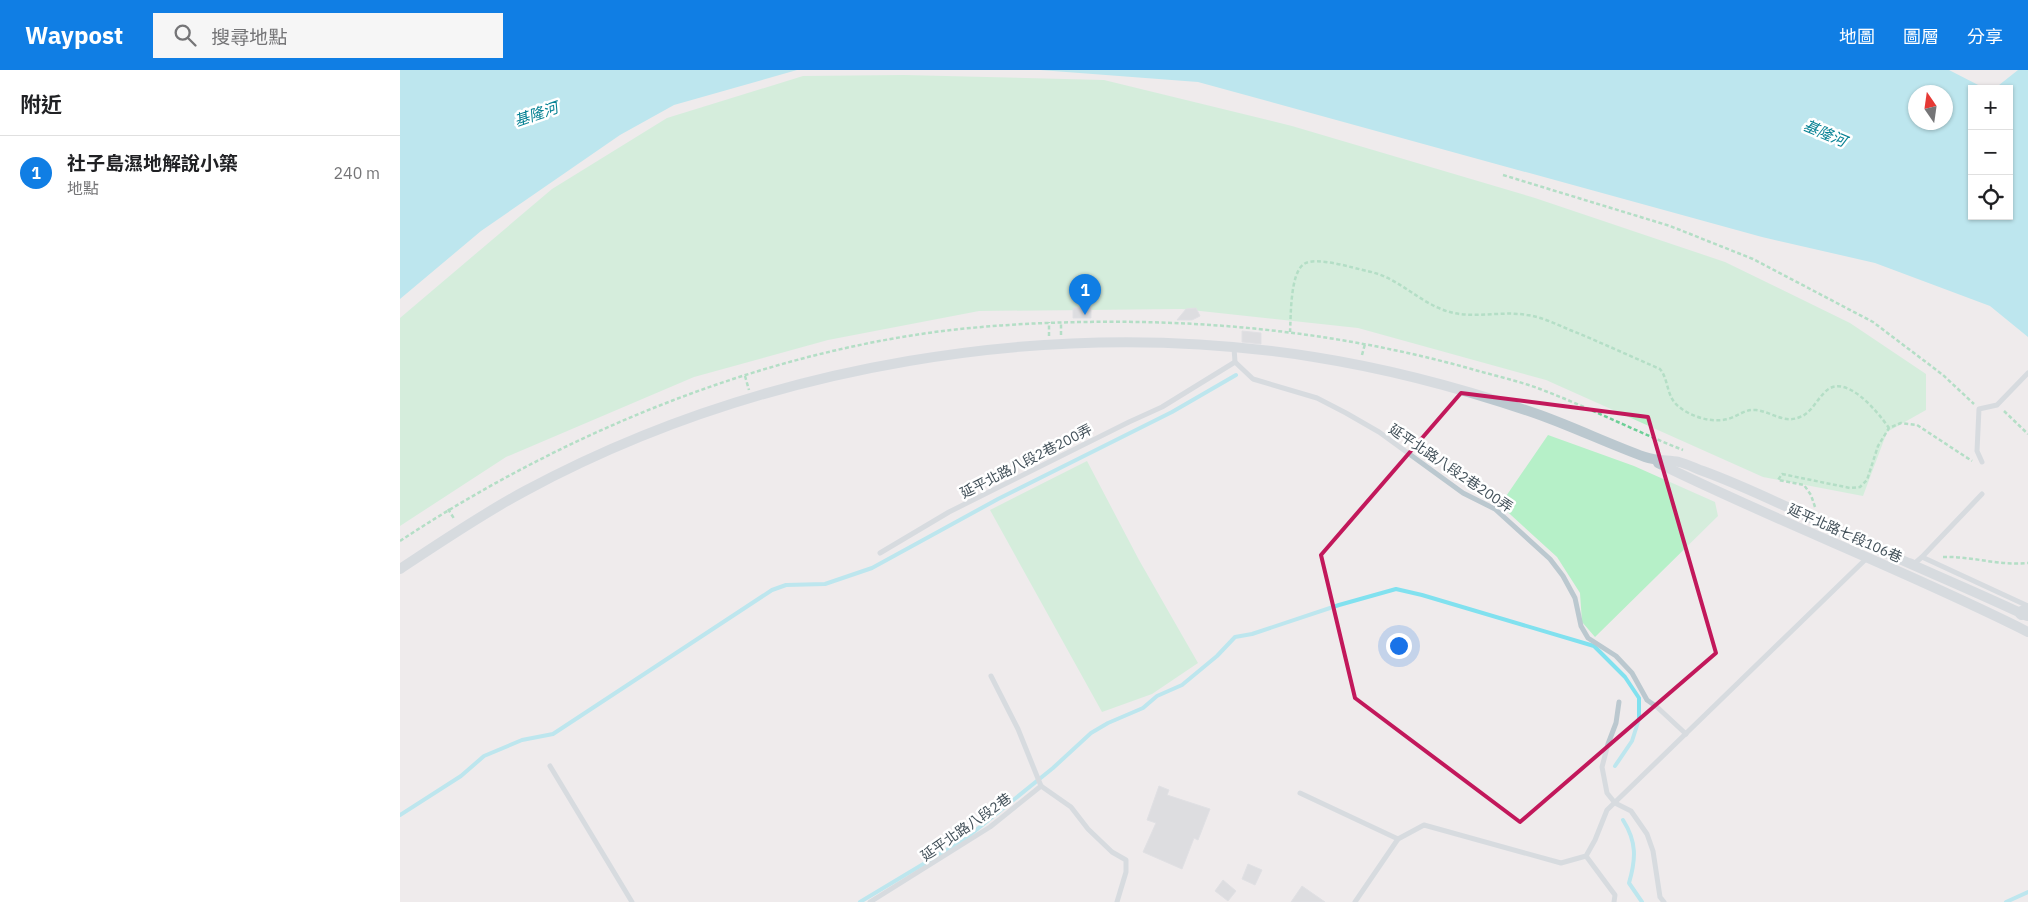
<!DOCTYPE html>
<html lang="zh-TW">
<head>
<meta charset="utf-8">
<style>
	body { margin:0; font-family:"IBM Plex Sans","Noto Sans TC",sans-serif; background:#f6f6f6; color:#202124 }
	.controls { position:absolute; right:15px; top:15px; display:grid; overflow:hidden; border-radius:0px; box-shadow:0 1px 4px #0004 }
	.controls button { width:45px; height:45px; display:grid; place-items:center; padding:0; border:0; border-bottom:1px solid #e0e0e0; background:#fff; color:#202124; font:25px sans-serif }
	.compass { position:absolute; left:1508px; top:15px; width:45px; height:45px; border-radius:50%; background:#fff; box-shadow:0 1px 4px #0004; rotate:347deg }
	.you { position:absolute; left:998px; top:575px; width:18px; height:18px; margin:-12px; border:4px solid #fff; border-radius:50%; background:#1a73e8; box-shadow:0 0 0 8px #1a73e833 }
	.badge { display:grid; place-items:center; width:32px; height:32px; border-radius:50%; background:#107ee4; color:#fff; font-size:16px; font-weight:700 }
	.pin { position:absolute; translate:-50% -41px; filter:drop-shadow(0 1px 2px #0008) }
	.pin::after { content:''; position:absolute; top:26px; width:18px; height:15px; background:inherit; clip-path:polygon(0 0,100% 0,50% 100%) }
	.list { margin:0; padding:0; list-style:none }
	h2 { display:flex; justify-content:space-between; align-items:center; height:65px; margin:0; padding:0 20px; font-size:21px }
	h2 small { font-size:16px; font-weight:400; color:#757577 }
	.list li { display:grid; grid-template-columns:32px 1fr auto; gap:15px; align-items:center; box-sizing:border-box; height:75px; padding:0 20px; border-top:1px solid #e0e0e0 }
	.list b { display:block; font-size:19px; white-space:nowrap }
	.list p { margin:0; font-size:16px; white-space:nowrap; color:#757577 }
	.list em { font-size:16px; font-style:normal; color:#757577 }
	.icon { flex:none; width:28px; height:28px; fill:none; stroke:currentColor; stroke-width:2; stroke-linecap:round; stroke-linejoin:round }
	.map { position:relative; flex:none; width:1628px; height:832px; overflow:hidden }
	header { display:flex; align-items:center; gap:30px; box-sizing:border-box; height:70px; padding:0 25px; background:#107ee4; color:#fff }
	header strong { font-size:24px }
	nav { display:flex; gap:28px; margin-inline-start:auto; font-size:18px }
	.search { width:350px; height:45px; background:#f6f6f6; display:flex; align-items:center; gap:12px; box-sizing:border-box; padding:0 18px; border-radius:0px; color:#757577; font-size:19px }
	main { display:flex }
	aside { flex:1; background:#fff }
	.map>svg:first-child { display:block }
</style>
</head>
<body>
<header>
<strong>Waypost</strong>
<div class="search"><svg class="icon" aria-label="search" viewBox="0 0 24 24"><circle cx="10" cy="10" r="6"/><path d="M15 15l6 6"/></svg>搜尋地點</div>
<nav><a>地圖</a><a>圖層</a><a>分享</a></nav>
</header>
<main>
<aside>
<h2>附近<small></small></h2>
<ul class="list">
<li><span class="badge">1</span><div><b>社子島濕地解說小築</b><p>地點</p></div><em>240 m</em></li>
</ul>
</aside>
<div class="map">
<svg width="1628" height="832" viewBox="0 0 1628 832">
	<rect width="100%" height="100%" fill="#efebec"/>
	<g fill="#b6f0c8">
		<polygon points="504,5 704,10 892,56 1135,128 1325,192 1450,253 1526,304 1526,340 1487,362 1463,426 1363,407 1146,310 958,258 782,239 579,241 428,270 294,307 106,387 0,456 0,248 152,119 267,48 403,6"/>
		<polygon points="1148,365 1234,396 1315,432 1318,446 1195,567 1182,552 1180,523 1157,487 1100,435"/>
		<polygon points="687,391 739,490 798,593 752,624 702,642 590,440"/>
	</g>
	<g fill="#81e1ef" fill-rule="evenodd">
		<polygon points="0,0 397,0 274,35 220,65 81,161 0,229"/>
		<path d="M 640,0 L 1549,0 L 1586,19 L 1572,19 L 1572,146 L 1609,146 L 1609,19 L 1594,19 L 1618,0 L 1628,0 L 1628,267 L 1590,236 L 1475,193 L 1362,167 L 798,12 ZM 1516,22 L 1546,22 L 1546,52 L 1516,52 Z"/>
	</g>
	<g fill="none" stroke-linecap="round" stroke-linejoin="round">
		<g stroke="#81e1ef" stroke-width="4">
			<polyline points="0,745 61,706 84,686 122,670 153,664 372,520 386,515 425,514 472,498 598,429 772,342 836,305"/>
			<path d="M 1223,750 C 1237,772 1236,789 1229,813 L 1242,832"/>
			<polyline points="460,832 565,769 653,698 691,663 708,653 743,638 757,626 782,615 817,586 835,567 852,564 939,535 996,519 1022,525 1194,576 1225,607 1239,628 1239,649 1232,671 1215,696"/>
			<polyline points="1606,832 1628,822"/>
		</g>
	</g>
	<g fill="#c8ccd1" stroke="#cfd3d8">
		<polygon points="691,237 691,248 673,248 673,238"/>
		<polygon points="796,238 800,246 792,250 777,250 786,239"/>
		<polygon points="842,261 861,263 861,274 842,272"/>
		<polygon points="759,716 769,720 767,725 810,739 798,770 794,768 782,799 743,782 756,753 747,750"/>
		<polygon points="848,794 862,800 855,815 842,809"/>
		<polygon points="823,810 836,821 828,831 815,821"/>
		<polygon points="902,816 925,832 891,832"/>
	</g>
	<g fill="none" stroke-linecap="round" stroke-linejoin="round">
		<g stroke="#6dcf97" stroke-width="2.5" stroke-dasharray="4 2.5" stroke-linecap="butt">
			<polyline points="1103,105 1270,156 1353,189 1473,252 1543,305 1574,334"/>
			<path d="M 890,262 C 891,246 890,203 904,194 C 916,186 953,198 967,201 C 997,207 1014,228 1041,239 C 1069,251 1098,240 1127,245 C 1142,247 1156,254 1170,260 C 1200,272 1230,286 1260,299 C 1269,310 1266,326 1278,336 C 1291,347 1311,353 1328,349 C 1338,346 1345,339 1356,340 C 1372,342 1384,354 1400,347 C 1411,343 1416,331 1424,323 C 1444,300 1478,342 1489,358"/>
			<polyline points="661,265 661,252"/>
			<polyline points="649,266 649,252"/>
			<polyline points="962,285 965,274"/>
			<polyline points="345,306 349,320"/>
			<polyline points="1604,341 1628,364"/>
			<polyline points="1415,437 1411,425 1404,415 1378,410 1382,404 1450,418 1460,417 1467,410 1478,376 1489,358 1501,353 1517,355 1572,391"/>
			<polyline points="48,439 55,450"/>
			<path d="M 0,471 C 162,364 357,283 551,260 C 614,253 677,251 741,252 C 853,254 966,269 1075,300 C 1096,306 1119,311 1140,319 C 1188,337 1235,361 1283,380"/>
			<path d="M 1543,487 C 1572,486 1599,496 1628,493"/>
		</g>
		<g stroke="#bbc8cf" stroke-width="5">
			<polyline points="834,278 835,292 853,309 917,328 946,343 979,362 1063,423 1095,439 1150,489 1163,506 1175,528 1181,556 1188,568 1216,586 1232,603 1247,630 1257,637 1286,664"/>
			<polyline points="1582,392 1577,381 1579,339 1597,335 1628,303"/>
			<polyline points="480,483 549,442 729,352 762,337 835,292"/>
			<polyline points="1522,487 1628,536"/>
			<polyline points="1511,491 1515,493 1522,487 1582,424"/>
			<polyline points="591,606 618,659 641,716"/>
			<polyline points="1219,632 1216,653 1208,674 1202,697 1207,723 1215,733 1231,741 1247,764 1253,781 1260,827 1264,832"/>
			<polyline points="150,696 232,832"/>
			<polyline points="641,716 671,737 688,759 712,782 726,790 726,802 717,832"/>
			<polyline points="900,723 998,769"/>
			<polyline points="1186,786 1215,825 1214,832"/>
			<polyline points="470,832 590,757 641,716"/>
			<polyline points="955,832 998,769 1024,755 1161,793 1186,786 1195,770 1207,740 1467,488"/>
		</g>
		<g stroke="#bbc8cf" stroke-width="10">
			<path d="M 1258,393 C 1380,453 1507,501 1628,562"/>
			<path d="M 0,499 C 41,472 82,444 125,421 C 359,295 651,245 914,287 C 990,299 1068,320 1140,345 C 1176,358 1209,374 1245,387 C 1256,391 1267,390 1279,392 C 1287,394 1295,398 1303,401 C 1355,420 1403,445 1453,468 C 1511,495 1570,519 1627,546"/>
		</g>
		<polyline stroke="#bbc8cf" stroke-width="14" points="1622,543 1628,540"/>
	</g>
	<path d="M0 0H1628V832H0ZM 1061,323 L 1248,347 L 1316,583 L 1120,752 L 955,628 L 921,485 Z" fill="#efebec" fill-opacity=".55" fill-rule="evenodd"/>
	<path fill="none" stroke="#c2185b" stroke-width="4" stroke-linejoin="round" d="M 1061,323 L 1248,347 L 1316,583 L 1120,752 L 955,628 L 921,485 Z"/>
	<g text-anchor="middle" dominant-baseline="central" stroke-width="5" stroke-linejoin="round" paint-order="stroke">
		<g font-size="14" fill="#43515a" stroke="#fff">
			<text transform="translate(626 391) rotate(-27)">延平北路八段2巷200弄</text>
			<text transform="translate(1051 398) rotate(34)">延平北路八段2巷200弄</text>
			<text transform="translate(1445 463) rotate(24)">延平北路七段106巷</text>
			<text transform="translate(566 757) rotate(-35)">延平北路八段2巷</text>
		</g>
		<g font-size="15" font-style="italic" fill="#078294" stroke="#fff">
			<text transform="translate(136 44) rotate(-19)">基隆河</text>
			<text transform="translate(1425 63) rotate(23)">基隆河</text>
		</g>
	</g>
</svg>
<div class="controls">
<button>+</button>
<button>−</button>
<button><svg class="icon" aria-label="locate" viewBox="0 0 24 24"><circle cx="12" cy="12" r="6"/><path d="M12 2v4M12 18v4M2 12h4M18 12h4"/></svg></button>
</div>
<svg class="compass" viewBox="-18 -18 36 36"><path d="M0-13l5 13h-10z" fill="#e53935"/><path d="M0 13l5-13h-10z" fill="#757577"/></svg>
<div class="you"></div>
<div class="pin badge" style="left:685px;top:245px">1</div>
</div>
</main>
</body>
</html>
